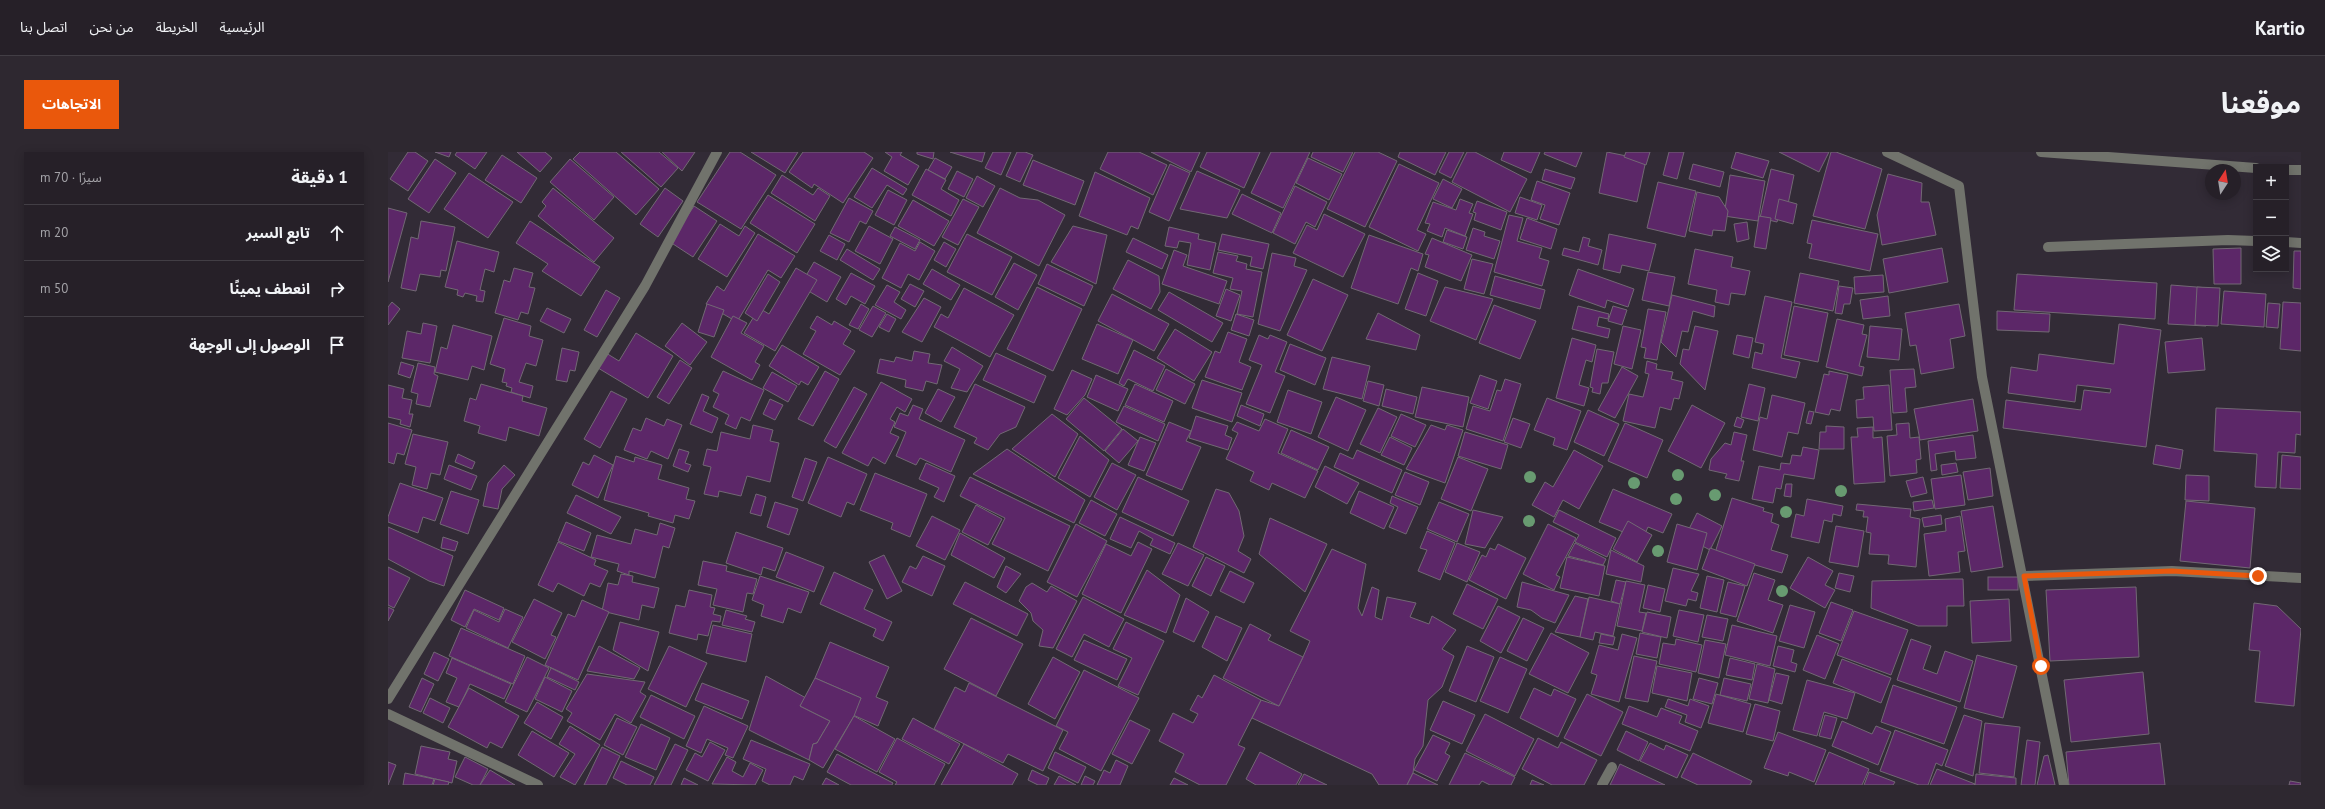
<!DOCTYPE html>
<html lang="ar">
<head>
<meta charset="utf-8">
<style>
	body { margin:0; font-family:"PT Sans","Noto Sans Arabic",sans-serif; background:#2e2830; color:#f1f3f6; direction:rtl }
	.controls { position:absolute; right:12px; top:12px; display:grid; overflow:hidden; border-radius:0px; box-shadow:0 2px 10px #0003 }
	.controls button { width:36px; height:36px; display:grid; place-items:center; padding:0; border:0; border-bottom:1px solid #423e45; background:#262028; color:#f1f3f6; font:20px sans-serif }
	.compass { position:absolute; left:1817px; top:12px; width:36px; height:36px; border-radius:50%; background:#262028; box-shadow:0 2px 10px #0003; rotate:12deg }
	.stop { position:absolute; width:12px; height:12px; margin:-9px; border:3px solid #ea580c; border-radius:50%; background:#fff }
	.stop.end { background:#ea580c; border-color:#fff; box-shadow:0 1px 4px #0008 }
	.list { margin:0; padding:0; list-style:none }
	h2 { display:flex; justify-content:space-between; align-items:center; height:52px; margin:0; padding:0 16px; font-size:17px }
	h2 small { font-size:13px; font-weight:400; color:#a4a3a8 }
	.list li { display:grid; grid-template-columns:26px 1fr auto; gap:12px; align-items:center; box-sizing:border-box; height:56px; padding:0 16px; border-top:1px solid #423e45 }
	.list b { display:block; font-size:15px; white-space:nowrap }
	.list em { font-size:13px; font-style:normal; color:#a4a3a8 }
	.icon { flex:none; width:22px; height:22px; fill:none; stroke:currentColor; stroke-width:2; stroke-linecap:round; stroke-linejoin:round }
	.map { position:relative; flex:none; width:1913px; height:633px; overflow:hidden; direction:ltr; border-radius:0px }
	header { display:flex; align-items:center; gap:24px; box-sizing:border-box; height:56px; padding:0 20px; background:#262028; border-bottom:1px solid #423e45 }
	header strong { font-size:19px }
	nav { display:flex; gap:22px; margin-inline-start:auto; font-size:14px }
	.intro { display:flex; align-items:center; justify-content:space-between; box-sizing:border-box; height:96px; padding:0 24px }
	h1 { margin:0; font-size:28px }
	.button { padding:10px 18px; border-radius:0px; background:#ea580c; color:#fff; font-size:14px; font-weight:700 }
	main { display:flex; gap:24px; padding:0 24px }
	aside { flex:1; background:#262028; border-radius:0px; box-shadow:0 2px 10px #0003 }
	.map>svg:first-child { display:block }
</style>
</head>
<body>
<header>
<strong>Kartio</strong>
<nav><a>الرئيسية</a><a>الخريطة</a><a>من نحن</a><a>اتصل بنا</a></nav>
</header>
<div class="intro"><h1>موقعنا</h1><a class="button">الاتجاهات</a></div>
<main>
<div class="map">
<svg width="1913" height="633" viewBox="0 0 1913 633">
	<rect width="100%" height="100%" fill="#322b36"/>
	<g fill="#5c2768" stroke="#726874">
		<polygon points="20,0 27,0 40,9 20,39 2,27"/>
		<polygon points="47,0 63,0 61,5"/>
		<polygon points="69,0 99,0 87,17 67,3"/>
		<polygon points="129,0 157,0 164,6 152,20"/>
		<polygon points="192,0 228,0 271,37 248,63 185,7"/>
		<polygon points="233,0 271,0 290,16 273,35"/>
		<polygon points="274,0 307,0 294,19"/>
		<polygon points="342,0 352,0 388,23 353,77 309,50"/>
		<polygon points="363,0 410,0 397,21"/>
		<polygon points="415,0 476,0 485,6 455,51 426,32 424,36 401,20"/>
		<polygon points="497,0 514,0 512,3 531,14 520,33 496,19 504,5"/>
		<polygon points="529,0 546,0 545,7 529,2"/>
		<polygon points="562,0 597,0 594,10"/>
		<polygon points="605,0 623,0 613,23 597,16"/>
		<polygon points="629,0 637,0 645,3 632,30 618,24"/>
		<polygon points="720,0 751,0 779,13 765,43 712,17"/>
		<polygon points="763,0 812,0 803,20"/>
		<polygon points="819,0 872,0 856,36 812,15"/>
		<polygon points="883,0 922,0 895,56 863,41"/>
		<polygon points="925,0 965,0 955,20 923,5"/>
		<polygon points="967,0 990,0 1009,9 977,75 939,57"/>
		<polygon points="1012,0 1058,0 1047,23 1010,5"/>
		<polygon points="1061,0 1076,0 1063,26 1051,20"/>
		<polygon points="1079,0 1087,0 1139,27 1122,60 1064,30"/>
		<polygon points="1116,0 1152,0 1143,21 1113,8"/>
		<polygon points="1157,0 1194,0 1188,15 1156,2"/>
		<polygon points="1219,0 1258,8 1249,50 1211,41"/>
		<polygon points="1238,0 1262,0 1258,13 1236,5"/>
		<polygon points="1281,0 1296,0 1289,27 1275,23"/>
		<polygon points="1348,0 1381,9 1375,26 1343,16"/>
		<polygon points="1391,0 1441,0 1431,20"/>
		<polygon points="1443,0 1448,0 1494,17 1477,77 1425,64"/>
		<polygon points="114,3 149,26 133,51 97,28"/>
		<polygon points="547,6 564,15 557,27 540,18"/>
		<polygon points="920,6 954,22 941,48 908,31"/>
		<polygon points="47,7 68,21 41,61 20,47"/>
		<polygon points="182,7 226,45 206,68 162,30"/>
		<polygon points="645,8 696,29 687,53 635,33"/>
		<polygon points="782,12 802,21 781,69 761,60"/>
		<polygon points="1011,12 1051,31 1029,78 1038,82 1030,99 981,75"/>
		<polygon points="1305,12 1336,20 1332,35 1301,27"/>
		<polygon points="484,16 519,37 515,43 499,33 484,56 466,45"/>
		<polygon points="538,17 558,28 553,37 571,48 563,64 524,43"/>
		<polygon points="1157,17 1187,26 1183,37 1154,28"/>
		<polygon points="1383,17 1406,23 1399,57 1393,56 1389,70 1372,66"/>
		<polygon points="569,19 585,27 576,45 560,37"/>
		<polygon points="809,19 852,38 839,66 792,57"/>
		<polygon points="707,20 762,46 750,77 743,74 739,83 691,64"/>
		<polygon points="81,21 125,50 100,86 56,57"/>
		<polygon points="1500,22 1534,31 1533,50 1541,50 1548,83 1494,93 1489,63"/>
		<polygon points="394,23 425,43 430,36 442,44 427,69 383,41"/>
		<polygon points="1342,23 1377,29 1370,69 1336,64"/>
		<polygon points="589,24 607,34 595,55 578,46"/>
		<polygon points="1055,27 1074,37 1064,56 1045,47"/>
		<polygon points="1149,29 1182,41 1171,73 1152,67 1157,53 1143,48"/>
		<polygon points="1270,30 1308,39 1297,85 1259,76"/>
		<polygon points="907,34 939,50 927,75 918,70 907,92 885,81"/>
		<polygon points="165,36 226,86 206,110 150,64 158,54 154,50"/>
		<polygon points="277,36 295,49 270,85 252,72"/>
		<polygon points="612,36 632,46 650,48 677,63 651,114 589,81"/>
		<polygon points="500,38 519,48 506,73 487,63"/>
		<polygon points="1309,40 1331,45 1340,59 1337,79 1325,78 1324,84 1301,79"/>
		<polygon points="854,42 893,61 884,81 844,62"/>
		<polygon points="380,43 427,72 409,101 362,71"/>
		<polygon points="1132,45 1154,53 1149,68 1127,61"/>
		<polygon points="461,46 485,59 478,72 472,69 461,90 442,81"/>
		<polygon points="575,47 591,55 570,93 554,85"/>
		<polygon points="1072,47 1085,52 1081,61 1085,62 1077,84 1057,76 1054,85 1039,79 1042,72 1037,71 1045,50 1068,58"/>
		<polygon points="1391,47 1409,52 1405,72 1387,67"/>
		<polygon points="525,48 561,69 546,94 510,74"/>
		<polygon points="1089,49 1119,60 1113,78 1086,68 1088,61 1085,60"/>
		<polygon points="306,54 329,69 305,105 282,90"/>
		<polygon points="0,56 19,61 0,130"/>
		<polygon points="936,62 977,82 955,125 905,101 919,73 929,78"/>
		<polygon points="1121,63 1135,66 1129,89 1154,96 1151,106 1161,109 1154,134 1106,120"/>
		<polygon points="1371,64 1383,66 1378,97 1366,95"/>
		<polygon points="1139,66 1169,77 1163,97 1132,87"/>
		<polygon points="1424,68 1490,82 1482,119 1421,106 1424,92 1419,91"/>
		<polygon points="33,69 67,75 58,119 53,118 52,125 32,122 28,139 13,136 23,85 30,87"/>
		<polygon points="142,69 212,115 193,144 154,119 160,112 128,91"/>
		<polygon points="1359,70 1361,87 1349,90 1346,72"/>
		<polygon points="332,72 351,84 357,74 367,81 339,125 310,107"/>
		<polygon points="481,74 505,87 492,112 467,99"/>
		<polygon points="685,74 719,83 708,132 663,110"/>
		<polygon points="507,75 532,88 527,97 502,84"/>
		<polygon points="781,75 811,82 810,87 828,91 822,118 799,113 803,91 791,89 789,96 777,94"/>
		<polygon points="1085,76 1097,80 1096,84 1112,89 1106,107 1078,98"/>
		<polygon points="1059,78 1079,85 1075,97 1055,90"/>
		<polygon points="370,82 407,104 393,126 380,118 349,170 318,152 329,134 336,139"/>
		<polygon points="579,82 624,105 604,143 559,120"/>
		<polygon points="834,82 881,92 875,117 862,114 864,105 830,98"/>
		<polygon points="1221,82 1268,92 1261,119 1234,113 1232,121 1215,117"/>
		<polygon points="441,83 457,92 449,108 432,99"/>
		<polygon points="981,83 1035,102 1030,119 1023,116 1010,152 963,136"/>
		<polygon points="1195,85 1202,87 1200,94 1214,98 1210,113 1174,103 1176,96 1191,100"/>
		<polygon points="745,86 780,103 774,117 738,100"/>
		<polygon points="1044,86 1084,103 1073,129 1037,115 1041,103 1037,102"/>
		<polygon points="69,89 111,100 106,120 97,117 92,138 97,139 95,150 88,149 89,144 77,141 75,145 69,143 70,138 57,135"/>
		<polygon points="532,90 547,99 531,128 520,122 513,136 494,126 512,91 527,99"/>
		<polygon points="556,90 568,97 558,115 546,108"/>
		<polygon points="1554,96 1560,130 1501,141 1495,107"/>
		<polygon points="1853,96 1853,132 1826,132 1825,97"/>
		<polygon points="459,97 492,117 485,128 452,108"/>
		<polygon points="1307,97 1345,105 1343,115 1362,119 1357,143 1343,141 1341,153 1327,150 1329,138 1300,132"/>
		<polygon points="786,98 799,103 795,114 839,129 831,152 774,132"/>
		<polygon points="1906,99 1913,99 1913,137 1905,136"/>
		<polygon points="830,100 850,104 848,109 859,112 858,117 874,120 865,165 849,162 854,139 842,137 845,126 825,121"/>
		<polygon points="884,101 908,106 906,114 919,118 892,179 870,172"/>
		<polygon points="1084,107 1105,112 1096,142 1076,137"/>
		<polygon points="740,108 771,124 772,140 763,157 725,137"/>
		<polygon points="426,110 453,125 439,150 412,134"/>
		<polygon points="626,111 649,123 630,158 607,145"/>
		<polygon points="659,112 705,134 696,154 650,132"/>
		<polygon points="126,116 145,121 141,135 147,136 140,162 133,160 130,168 107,161 116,128 122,130"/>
		<polygon points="408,116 429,128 387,199 356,181 371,156 381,162"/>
		<polygon points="544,117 572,133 563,148 535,132"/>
		<polygon points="1190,117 1246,137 1240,155 1219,148 1217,156 1181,143"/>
		<polygon points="1260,120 1287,125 1281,154 1254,148"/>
		<polygon points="463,121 487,134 477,152 463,144 458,153 448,147"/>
		<polygon points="1030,121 1050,129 1038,164 1017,157"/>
		<polygon points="1412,121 1451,129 1445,159 1406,151"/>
		<polygon points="380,122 392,130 369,169 357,161"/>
		<polygon points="1629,122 1769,131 1767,167 1626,158"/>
		<polygon points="1495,123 1496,140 1467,142 1466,125"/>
		<polygon points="1107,124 1157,138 1152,157 1102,143"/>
		<polygon points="925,127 960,143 934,199 899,183"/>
		<polygon points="522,132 536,139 527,155 513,147"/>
		<polygon points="499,133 512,140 506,150 518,158 513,167 487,153"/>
		<polygon points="1783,133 1821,136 1818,174 1780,172"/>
		<polygon points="1451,134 1465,136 1462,152 1456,152 1454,162 1447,161"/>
		<polygon points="649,135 694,157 665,219 619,197"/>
		<polygon points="1057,135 1105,147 1088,188 1042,169"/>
		<polygon points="1809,135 1832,136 1830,174 1807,173"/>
		<polygon points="576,136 626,163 602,205 546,175 553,162 560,166"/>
		<polygon points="838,137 852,143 843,169 828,164"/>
		<polygon points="218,138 232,146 209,185 196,178"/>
		<polygon points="1836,139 1878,142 1876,175 1833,172"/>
		<polygon points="781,140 835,171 824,190 770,158"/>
		<polygon points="724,142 781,172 766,199 710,169"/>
		<polygon points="1284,143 1327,154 1326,165 1305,159 1300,180 1294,179 1288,205 1273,190"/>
		<polygon points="1377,144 1404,150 1393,206 1412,210 1408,226 1364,216 1367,200 1374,202 1376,192 1367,190"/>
		<polygon points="1500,144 1502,164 1475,167 1472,148"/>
		<polygon points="536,146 553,155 534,190 514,180"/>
		<polygon points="4,150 12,157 0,173 0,155"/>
		<polygon points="1895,150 1913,151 1913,199 1892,197"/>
		<polygon points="1880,151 1892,152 1890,176 1878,175"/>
		<polygon points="319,152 336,158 326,185 310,180"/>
		<polygon points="473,152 481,157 470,177 461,173"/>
		<polygon points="1571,152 1577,184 1562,187 1566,216 1533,222 1528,193 1522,194 1517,161"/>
		<polygon points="1106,153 1148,169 1132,207 1091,191"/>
		<polygon points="485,154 498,161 484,185 471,178"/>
		<polygon points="1190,154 1221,162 1220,167 1211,165 1209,174 1222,177 1220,186 1184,177"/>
		<polygon points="1225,154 1239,158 1234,173 1220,169"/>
		<polygon points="1406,154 1440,161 1430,210 1396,203"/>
		<polygon points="159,156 183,167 176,181 152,169"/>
		<polygon points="1260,157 1278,160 1269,208 1256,206 1258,196 1253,195"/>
		<polygon points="1609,159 1662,162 1661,180 1609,178"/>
		<polygon points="990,161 1032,183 1028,198 978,187"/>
		<polygon points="499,162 508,167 501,180 491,175"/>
		<polygon points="848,162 866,168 861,184 843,178"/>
		<polygon points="345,164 359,171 353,181 376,194 367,210 372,213 364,228 323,205"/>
		<polygon points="429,164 444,173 446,169 463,179 455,192 467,199 452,223 415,202 428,179 422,176"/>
		<polygon points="116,166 143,174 141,184 155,188 148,214 138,211 131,230 145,234 142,246 123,240 124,236 118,234 119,231 114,230 117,217 102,212"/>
		<polygon points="1449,167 1476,173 1474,182 1479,183 1471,214 1476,215 1474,224 1438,215"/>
		<polygon points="35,171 49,174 42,211 14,206 19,179 33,182"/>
		<polygon points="294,171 319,190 302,213 277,194"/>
		<polygon points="709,172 745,188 730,222 694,207"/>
		<polygon points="1731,172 1773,178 1758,295 1615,276 1618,248 1693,258 1696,238 1722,241 1723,237 1689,233 1687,250 1620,241 1623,215 1649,219 1651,202 1726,212"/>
		<polygon points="65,173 104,184 96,218 84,214 80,228 47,220 53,195 59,197"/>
		<polygon points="1235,174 1253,178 1244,217 1226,212"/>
		<polygon points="1307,174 1330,179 1317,238 1292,212 1295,197 1301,198"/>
		<polygon points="1482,174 1514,177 1511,208 1479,205"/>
		<polygon points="787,177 824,200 806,229 769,206"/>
		<polygon points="840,180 859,187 851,210 863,215 854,238 817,225 827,199 832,201"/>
		<polygon points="248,181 285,204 260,246 210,216 218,201 231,209"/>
		<polygon points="871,183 880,187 882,183 899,190 887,220 897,224 882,261 858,252 874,213 861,208"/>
		<polygon points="1349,183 1365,186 1361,206 1345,202"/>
		<polygon points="1184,186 1208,193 1204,210 1198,208 1191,233 1201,236 1196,254 1168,246"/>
		<polygon points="1814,186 1817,218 1780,221 1777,190"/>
		<polygon points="902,192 938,206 927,233 892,218"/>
		<polygon points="394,193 431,215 420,233 413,229 411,233 381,214"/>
		<polygon points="564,195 595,214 579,240 563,236 572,217 556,209"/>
		<polygon points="174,196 191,200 187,219 182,218 179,230 168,228"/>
		<polygon points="1209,197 1226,200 1220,231 1214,231 1212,242 1204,240 1205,236 1202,235"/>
		<polygon points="746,198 777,214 765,239 740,227 736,234 731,231"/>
		<polygon points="526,199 542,202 540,211 554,213 549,232 538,229 535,239 517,235 518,228 489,221 492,207 506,210 508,205 524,209"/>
		<polygon points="608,201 658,224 646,251 595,228"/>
		<polygon points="944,205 982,214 974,247 935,237"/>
		<polygon points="292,208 304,216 281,252 269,245"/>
		<polygon points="1259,209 1269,212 1268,217 1285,220 1283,227 1295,230 1291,247 1286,246 1283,258 1272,255 1267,276 1235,269 1241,242 1255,245 1261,222 1257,221"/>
		<polygon points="13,210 26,214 22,226 10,222"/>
		<polygon points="30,211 47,215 46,222 50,224 42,255 28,252 30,242 23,240"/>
		<polygon points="1234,215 1250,224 1227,266 1210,258"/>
		<polygon points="778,217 807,232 797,252 768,238"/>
		<polygon points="1526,217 1528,235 1517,236 1519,260 1505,261 1502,218"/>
		<polygon points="684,218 704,227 697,243 679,263 666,257"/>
		<polygon points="335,219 376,238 362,269 353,265 348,277 337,272 341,263 325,255 331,242 325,239"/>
		<polygon points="437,219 451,227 425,274 410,267"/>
		<polygon points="1441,219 1460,223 1452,259 1443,257 1441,263 1427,260 1436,222 1441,223"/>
		<polygon points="384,220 409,234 400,250 375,236"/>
		<polygon points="708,223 740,237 730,259 699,245"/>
		<polygon points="1092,223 1109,229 1100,257 1082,251"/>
		<polygon points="1117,227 1133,232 1115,289 1078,277 1085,254 1102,259 1109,238 1113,239"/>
		<polygon points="814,228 854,241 844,270 804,256"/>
		<polygon points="980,229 996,233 991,254 975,249"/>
		<polygon points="493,230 524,247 517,260 509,255 502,267 507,270 502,281 511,285 497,312 485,305 480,314 454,301"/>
		<polygon points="93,232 135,244 134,249 159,256 151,284 121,275 118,289 90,281 92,274 76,269 82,246 88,248"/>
		<polygon points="587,232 637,255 628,275 612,282 600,298 586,291 589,286 566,275"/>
		<polygon points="747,232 785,249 776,270 737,253"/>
		<polygon points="1361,232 1377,236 1370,269 1353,265"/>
		<polygon points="0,233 16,237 14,246 24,248 21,262 25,262 22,275 12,272 13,268 0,265"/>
		<polygon points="1501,233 1504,278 1486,279 1485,265 1469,266 1468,248 1476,247 1475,235"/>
		<polygon points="466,235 479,242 448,296 436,289"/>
		<polygon points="1034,235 1081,245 1075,275 1027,265"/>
		<polygon points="550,237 567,245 553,270 537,261"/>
		<polygon points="998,237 1029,245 1025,262 994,254"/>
		<polygon points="900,238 934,250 923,282 889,270"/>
		<polygon points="223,239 239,247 212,296 196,287"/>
		<polygon points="314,242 321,245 315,259 330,266 324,281 302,272"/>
		<polygon points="1384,243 1417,251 1410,282 1400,280 1394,305 1365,298 1372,265 1379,267"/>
		<polygon points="948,245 978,258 960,299 930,285"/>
		<polygon points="696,246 734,277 716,299 678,267"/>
		<polygon points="1159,246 1193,259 1179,298 1165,293 1167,286 1146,278"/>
		<polygon points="382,247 395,253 387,268 375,262"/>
		<polygon points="1585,247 1590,279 1532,288 1526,257"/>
		<polygon points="525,253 535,257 531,267 577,288 563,320 532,306 528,313 508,304 518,280 506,275 512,261 520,264"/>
		<polygon points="853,253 876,262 872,274 849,264"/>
		<polygon points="1304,253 1337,271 1313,316 1280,299"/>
		<polygon points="736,254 777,272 770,289 728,270"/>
		<polygon points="990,256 1009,265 992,301 972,292"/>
		<polygon points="1828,256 1913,260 1913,283 1908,282 1907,301 1890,300 1888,336 1867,335 1869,302 1826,299"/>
		<polygon points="1200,258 1231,272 1216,304 1186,290"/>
		<polygon points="1421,259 1426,260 1423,272 1418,271"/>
		<polygon points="664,262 690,282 667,325 624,297"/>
		<polygon points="1013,262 1038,273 1027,295 1003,284"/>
		<polygon points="808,264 840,274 837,283 844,286 840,298 801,286"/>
		<polygon points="1349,265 1356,268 1353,276 1346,274"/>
		<polygon points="258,266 276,274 279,267 294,273 280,307 263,299 259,307 236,298 245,276 253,279"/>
		<polygon points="1125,266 1142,272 1133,296 1116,290"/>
		<polygon points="877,267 900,277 890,301 930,319 917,346 884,331 881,338 862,329 866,320 838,307 850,281 844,278 849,270 871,279"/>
		<polygon points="781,270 803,279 798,289 813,295 794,338 758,323"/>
		<polygon points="0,271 24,278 16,303 9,301 6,312 0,310"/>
		<polygon points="1237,271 1275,288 1259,326 1220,309"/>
		<polygon points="1521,271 1522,286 1531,285 1533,307 1528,308 1529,321 1502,324 1499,284 1509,283 1508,272"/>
		<polygon points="365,273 385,278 382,289 391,291 382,330 359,324 353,344 331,339 330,345 316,342 323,315 315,313 319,297 329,299 333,280 362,287"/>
		<polygon points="1043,273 1057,278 1059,273 1075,278 1057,331 1018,317"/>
		<polygon points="1438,274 1456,275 1456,297 1431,297 1432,280 1438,280"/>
		<polygon points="1485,275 1485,286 1494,285 1497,330 1466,332 1463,285 1470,285 1469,276"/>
		<polygon points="735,277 750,289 731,311 717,299"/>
		<polygon points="903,278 941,295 930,318 893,301"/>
		<polygon points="1077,280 1120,293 1113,317 1070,304"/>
		<polygon points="1346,280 1359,283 1353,309 1356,309 1351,329 1337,326 1339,322 1321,318 1323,307 1337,291 1343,293"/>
		<polygon points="25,282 60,290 52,323 43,321 39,337 24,333 28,315 17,312"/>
		<polygon points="1585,283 1588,306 1568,308 1567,299 1547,302 1549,318 1543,319 1540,289"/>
		<polygon points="692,284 721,308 702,345 670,326"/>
		<polygon points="752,285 768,291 756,319 740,313"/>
		<polygon points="1002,285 1024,296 1016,313 993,303"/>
		<polygon points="1768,293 1795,298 1792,317 1765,312"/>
		<polygon points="1415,295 1431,298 1426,327 1396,322 1393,337 1388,336 1385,351 1364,347 1371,314 1392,318 1393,311 1402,312 1404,303 1413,304"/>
		<polygon points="291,297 301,300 297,311 303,313 300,320 285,314"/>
		<polygon points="619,297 697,348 686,371 585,322"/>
		<polygon points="969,298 1014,318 1004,341 946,315 952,301 965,307"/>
		<polygon points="1186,298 1215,314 1191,357 1175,348 1166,365 1144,353 1157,330 1165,335"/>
		<polygon points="70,302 87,310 84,317 67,310"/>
		<polygon points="206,303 225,313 210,346 184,333 195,310 201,313"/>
		<polygon points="1894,303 1913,305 1913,337 1892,336"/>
		<polygon points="228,304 246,310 247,305 274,313 270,327 301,336 298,347 307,349 301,367 287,363 285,371 260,364 261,361 216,348"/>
		<polygon points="440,305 479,322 466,353 459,350 453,365 420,351"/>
		<polygon points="1070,305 1100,317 1083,359 1053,347"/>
		<polygon points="417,306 429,310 415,349 404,345"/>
		<polygon points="538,311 567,324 556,350 546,345 551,336 531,327"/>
		<polygon points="724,311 748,323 729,358 706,345"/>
		<polygon points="1568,311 1570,320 1554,323 1553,313"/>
		<polygon points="61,313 89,324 83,338 56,327"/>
		<polygon points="116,313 127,323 114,337 110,357 95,354 100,331"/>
		<polygon points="937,314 971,331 959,352 927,335"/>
		<polygon points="1602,316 1605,344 1580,348 1575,320"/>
		<polygon points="1017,320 1041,330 1032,353 1007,343"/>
		<polygon points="487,321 539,342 522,385 503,377 505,371 472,358"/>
		<polygon points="1573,323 1577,353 1547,357 1543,327"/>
		<polygon points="1798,323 1821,324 1821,349 1797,348"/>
		<polygon points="582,325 682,374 660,419 604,392 617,366 572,344"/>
		<polygon points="750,325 801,349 785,384 734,360"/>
		<polygon points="1535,325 1539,341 1523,345 1518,329"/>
		<polygon points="12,331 55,346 47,369 35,365 30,381 0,370 0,365"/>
		<polygon points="1398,332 1404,332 1403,345 1396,344"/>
		<polygon points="828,337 841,341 851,359 856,384 850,399 863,407 856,421 805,395"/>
		<polygon points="1225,337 1284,362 1275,381 1260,375 1251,395 1232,387 1235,380 1211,370"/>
		<polygon points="63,339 91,348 80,382 52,372"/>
		<polygon points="971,339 1006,355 996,377 962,361"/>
		<polygon points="368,342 378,345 373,364 362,361"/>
		<polygon points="188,343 233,365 223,382 179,361"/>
		<polygon points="1004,344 1030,355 1018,382 1001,375 1010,355 1002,351"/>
		<polygon points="1344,346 1376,356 1375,359 1385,362 1383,370 1391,373 1383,398 1400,403 1394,421 1327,401"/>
		<polygon points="1419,347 1455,354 1453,364 1445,362 1444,370 1436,368 1431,391 1403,385 1408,362 1416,364"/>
		<polygon points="703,348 729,362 717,384 691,371"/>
		<polygon points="1544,348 1546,356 1526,359 1525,350"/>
		<polygon points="1798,349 1867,356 1862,416 1792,409"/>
		<polygon points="387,350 410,357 401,383 379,375"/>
		<polygon points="1051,350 1081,362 1069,390 1039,377"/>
		<polygon points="1469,352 1523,357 1522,365 1532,367 1528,415 1500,412 1501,403 1481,402 1483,381 1478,380 1480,365 1475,365 1476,359 1468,358"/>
		<polygon points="588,353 614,367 600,393 574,380"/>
		<polygon points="1605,354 1615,415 1583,420 1573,359"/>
		<polygon points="1085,358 1115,365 1097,396 1077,392"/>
		<polygon points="1171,358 1228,386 1219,405 1187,390 1191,383 1165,370"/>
		<polygon points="1309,361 1334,374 1322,398 1297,385"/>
		<polygon points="1553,363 1554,372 1536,375 1534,366"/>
		<polygon points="544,364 572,378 557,408 528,394"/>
		<polygon points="1572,364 1577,399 1570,400 1572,420 1541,424 1536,382 1558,379 1557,367"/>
		<polygon points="732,365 787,391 782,402 762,393 765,387 751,379 743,396 722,387"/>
		<polygon points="882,366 939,392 917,440 871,402"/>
		<polygon points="1240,369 1264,383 1249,410 1225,397"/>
		<polygon points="178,370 203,381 196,399 170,389"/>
		<polygon points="272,371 287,376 281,396 275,394 267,426 241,419 241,423 229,419 231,412 203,405 209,383 243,392 247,377 269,383"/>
		<polygon points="688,372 719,389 689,445 659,430"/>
		<polygon points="1160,372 1188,386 1168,423 1172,425 1166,438 1135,422"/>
		<polygon points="1289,372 1319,381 1309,418 1279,410"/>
		<polygon points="1448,374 1476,379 1470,415 1441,410"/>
		<polygon points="0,375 65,404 56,434 41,429 0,407"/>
		<polygon points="1039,379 1067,391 1052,428 1030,419 1039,398 1032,396"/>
		<polygon points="348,380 395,396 387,419 375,415 373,423 338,411"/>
		<polygon points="572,381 617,406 606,426 563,403"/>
		<polygon points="55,385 70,390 67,399 53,396"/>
		<polygon points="170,390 208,408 206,413 220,419 212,435 202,431 196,444 170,431 165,440 150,433"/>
		<polygon points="750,390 764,397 733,461 694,442 718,392 743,404"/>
		<polygon points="790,391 816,403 800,434 774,422"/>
		<polygon points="1069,391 1092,400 1079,430 1057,420"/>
		<polygon points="1187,391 1218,407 1215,413 1180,404"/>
		<polygon points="1110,392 1138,406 1118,447 1081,428 1094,403 1098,405 1102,396 1107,398"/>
		<polygon points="1322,396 1367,412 1359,434 1314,417"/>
		<polygon points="944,397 978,412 970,456 974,464 984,435 991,438 987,465 994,468 999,445 1028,451 1022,465 1041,472 1044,464 1068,478 1054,497 1066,504 1054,535 1040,548 1035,594 1027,607 1025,621 1019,633 991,633 984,622 864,566 873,548 891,554 915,505 922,489 902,479"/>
		<polygon points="1223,398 1256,414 1253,430 1218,422"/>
		<polygon points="398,400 436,415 426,440 388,425"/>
		<polygon points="496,403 514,439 499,447 481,410"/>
		<polygon points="535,404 557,414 544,444 514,430 522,414 528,417"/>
		<polygon points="818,405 837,414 823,444 804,434"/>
		<polygon points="1179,405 1217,414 1211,444 1172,436"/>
		<polygon points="1420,405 1445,419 1437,433 1447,438 1437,456 1402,436"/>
		<polygon points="315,409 339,414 338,419 369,427 365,442 359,441 355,460 325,453 329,437 310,433"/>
		<polygon points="618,414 633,422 618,441 609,435"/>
		<polygon points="0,415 22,426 6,456 0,453"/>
		<polygon points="1285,416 1311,422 1303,439 1310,441 1308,449 1300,447 1298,454 1277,449"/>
		<polygon points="759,418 792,443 778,481 736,463"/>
		<polygon points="842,419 866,431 856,451 832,439"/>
		<polygon points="446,420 485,438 476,457 504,470 495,489 485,484 488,477 432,452"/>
		<polygon points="1366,421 1387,428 1380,448 1395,453 1385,481 1349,469"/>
		<polygon points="1451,421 1466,424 1462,440 1447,436"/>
		<polygon points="233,422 245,424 244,430 271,436 266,456 254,453 251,468 214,459 220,431 230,433"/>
		<polygon points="372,424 421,440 413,461 400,456 395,471 373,464 376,453 364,448"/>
		<polygon points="1319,424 1336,428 1329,460 1312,456"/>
		<rect x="1600" y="425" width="30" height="13"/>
		<polygon points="1566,427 1575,427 1576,454 1559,454 1559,474 1530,474 1483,456 1484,429"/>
		<polygon points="1228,428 1238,430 1232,452 1223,449"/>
		<polygon points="1238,429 1257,433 1251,460 1258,461 1254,479 1229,474"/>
		<polygon points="577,430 640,462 629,484 565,452"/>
		<polygon points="1134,430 1181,443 1167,471 1154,466 1143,458 1129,455"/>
		<polygon points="1340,430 1357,434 1348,465 1332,461"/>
		<polygon points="644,431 659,440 663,434 689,449 665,496 651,494 655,478 645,469 643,461 631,449 638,435"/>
		<polygon points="1079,432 1110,447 1095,477 1065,462"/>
		<polygon points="1260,433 1277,437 1272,460 1255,456"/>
		<polygon points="1748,435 1751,505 1662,509 1658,438"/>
		<polygon points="77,438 116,456 111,468 86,457 77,475 63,468"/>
		<polygon points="301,438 324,443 322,455 327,456 325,462 333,464 332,470 324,469 320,484 310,482 309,488 281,481 288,453 297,455"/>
		<polygon points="1187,444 1200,447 1192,485 1167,480"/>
		<polygon points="695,445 736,467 721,495 696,482 684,505 668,497"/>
		<polygon points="1201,445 1232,452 1225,484 1207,480 1205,488 1192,485"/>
		<polygon points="798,446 821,460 806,490 785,480"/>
		<polygon points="146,447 174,461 163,483 168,485 157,507 124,490"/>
		<polygon points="1621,447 1623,489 1584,491 1582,449"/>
		<polygon points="194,448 221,460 190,528 157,513 180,462 187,465"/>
		<polygon points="1443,450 1465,458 1453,489 1431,481"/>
		<polygon points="1866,451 1889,454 1913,477 1906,554 1867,550 1872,499 1861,498"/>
		<polygon points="1402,453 1427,460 1416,496 1391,489"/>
		<polygon points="1110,454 1132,465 1113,501 1092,489"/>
		<polygon points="0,455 6,458 0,469"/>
		<polygon points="117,457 135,465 120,496 78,476 86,458 111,470"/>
		<polygon points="338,458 359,464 357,467 367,470 364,480 334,473"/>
		<polygon points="1291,458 1316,463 1310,490 1285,484"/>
		<polygon points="1466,459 1520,478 1503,523 1449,503"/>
		<polygon points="1259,460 1283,465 1279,486 1254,480"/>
		<polygon points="1319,463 1340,467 1335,489 1314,485"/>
		<polygon points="828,464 854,476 839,509 814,495"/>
		<polygon points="583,466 635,492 608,544 556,517"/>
		<polygon points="1135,466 1156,476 1139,509 1119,499"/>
		<polygon points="232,470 271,480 260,519 225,498"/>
		<polygon points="738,470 776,489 750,543 730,534 744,506 725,497"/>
		<polygon points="862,472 883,483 880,488 915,505 891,554 835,526"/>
		<polygon points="325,473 364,482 358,510 318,501"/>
		<polygon points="1344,473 1389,484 1382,514 1337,503"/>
		<polygon points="73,476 137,504 125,532 61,504"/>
		<polygon points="1163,481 1201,501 1180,541 1141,522"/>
		<polygon points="1252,481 1273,485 1269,506 1248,502"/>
		<polygon points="1213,482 1227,485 1225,493 1211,491"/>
		<polygon points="1234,482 1249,486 1231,550 1203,542 1209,523 1203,521 1211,493 1230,498"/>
		<polygon points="1429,483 1451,492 1437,527 1415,518"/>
		<polygon points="1288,487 1314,493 1308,520 1271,512 1275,491 1287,493"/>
		<polygon points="1523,487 1543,494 1535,517 1549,522 1557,499 1585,509 1572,550 1509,528"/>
		<polygon points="696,488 739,507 729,528 686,508"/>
		<polygon points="1317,488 1338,492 1331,526 1310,521"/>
		<polygon points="442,490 501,515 488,545 500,550 490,574 465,563 473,546 427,526"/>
		<polygon points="211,494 252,516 246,527 199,519"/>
		<polygon points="281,494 319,511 298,555 260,537"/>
		<polygon points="1079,494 1106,505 1088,550 1061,539"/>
		<polygon points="1390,494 1406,498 1403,510 1409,512 1407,520 1385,514"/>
		<polygon points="46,500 61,507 50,529 36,522"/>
		<polygon points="1589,503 1629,514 1615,566 1576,556"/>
		<polygon points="1246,504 1269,509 1260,550 1237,546"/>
		<polygon points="139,505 161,516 139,560 117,550"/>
		<polygon points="665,505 692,520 667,567 640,552"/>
		<polygon points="1112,505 1139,517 1120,561 1092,549"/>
		<polygon points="64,506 123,532 116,547 82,532 71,555 58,550 69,526 58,521"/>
		<polygon points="1342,506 1367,512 1364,528 1338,523"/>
		<polygon points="1454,507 1503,526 1493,551 1445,531"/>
		<polygon points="1369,512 1387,517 1380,551 1361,547"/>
		<polygon points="1269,514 1304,521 1299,549 1264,541"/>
		<polygon points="163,516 191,530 187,538 159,525"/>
		<polygon points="696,518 751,546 713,619 671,597 680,580 668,574"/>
		<polygon points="1755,520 1761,582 1683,590 1676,528"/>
		<polygon points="1388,521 1401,524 1394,552 1381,548"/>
		<polygon points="199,522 257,530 252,540 258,544 243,571 227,562 212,588 179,569 184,561 178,557"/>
		<polygon points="826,523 873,548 850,593 857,596 838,633 812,633 787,620 796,602 771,589 785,561 805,571 810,562 802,558 810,543 814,546"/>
		<polygon points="378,524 418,546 412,554 442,569 429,591 425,592 421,608 361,578"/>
		<polygon points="157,525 184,539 174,560 147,547"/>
		<polygon points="34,526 46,532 33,560 21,555"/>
		<polygon points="427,526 473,546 466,564 435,616 421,608 425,592 429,591 442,569 412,554"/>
		<polygon points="1311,526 1330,531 1324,552 1305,547"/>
		<polygon points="1336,526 1363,532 1359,549 1332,543"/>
		<polygon points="1419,528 1467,541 1459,567 1436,560 1429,584 1405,578"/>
		<polygon points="314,531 361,549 354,567 307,548"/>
		<polygon points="581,531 675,578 655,619 620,602 615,611 546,577 567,535 577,540"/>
		<polygon points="1505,533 1569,555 1556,592 1493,570"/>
		<polygon points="81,536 131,564 114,596 102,590 99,596 60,575"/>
		<polygon points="1146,536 1163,544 1166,537 1188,547 1170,585 1132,566"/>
		<polygon points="1199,542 1235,560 1213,604 1176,586"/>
		<polygon points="1328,542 1363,552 1355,580 1320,571"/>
		<polygon points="263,543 307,564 296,587 252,565"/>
		<polygon points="42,546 62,556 55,571 35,561"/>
		<polygon points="1280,547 1300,554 1302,547 1321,554 1313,576 1297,570 1299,563 1277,555"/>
		<polygon points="1055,549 1087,563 1074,592 1042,578"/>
		<polygon points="149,550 175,565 163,587 136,571"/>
		<polygon points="1367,552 1392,559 1385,589 1358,582"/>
		<polygon points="316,554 360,574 345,606 337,603 340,596 319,587 313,601 298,594"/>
		<polygon points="1241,554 1269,565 1273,556 1294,564 1291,571 1310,579 1302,599 1234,572"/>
		<polygon points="1097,562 1146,587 1127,624 1078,599"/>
		<polygon points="1437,563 1449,566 1443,587 1431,584"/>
		<polygon points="1576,563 1594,569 1585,624 1557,614"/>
		<polygon points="466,564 507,587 489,620 447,597"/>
		<polygon points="229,566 249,575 235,603 216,593"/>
		<polygon points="525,566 572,592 561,612 514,587"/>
		<polygon points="742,568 762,578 744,612 724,602"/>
		<polygon points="1454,569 1484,582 1488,574 1503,580 1490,613 1444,594"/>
		<polygon points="1597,571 1632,575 1626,625 1591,621"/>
		<polygon points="253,572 282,586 268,618 237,605"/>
		<polygon points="182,574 212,593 187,633 172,625 187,602 171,592"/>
		<polygon points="1507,578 1560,598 1554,614 1548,611 1540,633 1531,633 1492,619"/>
		<polygon points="144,579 181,601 166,625 130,603"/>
		<polygon points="1238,579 1260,590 1251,609 1229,598"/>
		<polygon points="1390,580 1438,598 1426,630 1401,620 1400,624 1376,616"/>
		<polygon points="1045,583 1062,591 1057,601 1062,604 1049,629 1026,618"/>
		<polygon points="509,586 557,612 546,633 507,633 509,630 491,620"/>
		<polygon points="1150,586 1170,596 1173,590 1209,608 1196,633 1164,633 1134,617"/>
		<polygon points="363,588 422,612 415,628 406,624 402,633 382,633 374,629 378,617 355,607"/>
		<polygon points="1639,588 1652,590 1647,633 1633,633"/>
		<polygon points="322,590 337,598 320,629 298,618 307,601 314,605"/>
		<polygon points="1262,591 1276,598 1278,593 1300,603 1289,626 1252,609"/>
		<polygon points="1772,591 1777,633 1681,633 1678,600"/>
		<polygon points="287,592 300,598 283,633 266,633"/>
		<polygon points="576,592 630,622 624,633 553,633"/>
		<polygon points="33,594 62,600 60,607 69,609 64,631 27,622"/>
		<polygon points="214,595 232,604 218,633 196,633"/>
		<polygon points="667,600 698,615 690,631 660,616"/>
		<polygon points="872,600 914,622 908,633 868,633 858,627"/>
		<polygon points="1441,600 1481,617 1474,633 1427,633"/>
		<polygon points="1077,601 1127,625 1123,633 1102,633 1094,629 1091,633 1061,633"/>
		<polygon points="1305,601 1364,629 1362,633 1310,633 1293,625"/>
		<polygon points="449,602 505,631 504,633 463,633 439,620"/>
		<polygon points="1660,603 1667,633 1649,633 1656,604"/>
		<polygon points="77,605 100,617 92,633 85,633 67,625"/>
		<polygon points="339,605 348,610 344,619 355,625 362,611 375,618 367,633 324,632"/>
		<polygon points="728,608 740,614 732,633 709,633 716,618 722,621"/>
		<polygon points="233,609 266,625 262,633 239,633 225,626"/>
		<polygon points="0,610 8,613 0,633"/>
		<polygon points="1232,612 1277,633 1222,633"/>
		<polygon points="1549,617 1587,632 1586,633 1542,633"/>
		<polygon points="102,618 127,633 92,633"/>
		<polygon points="644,618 661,626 658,633 650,633 640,628"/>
		<polygon points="1481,620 1507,630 1505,633 1476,633"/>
		<polygon points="17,621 46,627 44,633 15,633"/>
		<polygon points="1025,621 1050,633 1019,633"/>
		<polygon points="916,622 939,633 910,633"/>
		<polygon points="1588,622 1628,626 1628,633 1587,633"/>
		<polygon points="671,624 688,633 666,633"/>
		<polygon points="697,624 707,629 705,633 693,633"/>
		<polygon points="296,626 310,633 293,633"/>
		<polygon points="438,626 451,633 434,633"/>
		<polygon points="786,626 800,633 782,633"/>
		<polygon points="47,627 61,630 60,633 45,633"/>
		<polygon points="1144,628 1156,633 1142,633"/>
		<polygon points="1902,629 1913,631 1913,633 1901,633"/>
	</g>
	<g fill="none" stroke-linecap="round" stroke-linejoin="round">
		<g stroke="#71736c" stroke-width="10">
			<polyline points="1499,0 1571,34 1594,225 1676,633"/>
			<polyline points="1653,0 1868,16"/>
			<polyline points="1898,18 1913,18"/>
			<polyline points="1898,90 1913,91"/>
			<polyline points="1660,95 1840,88 1868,89"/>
			<polyline points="1636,424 1784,419 1913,426"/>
			<polyline points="0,547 257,134 329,0"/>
			<polyline points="0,562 150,633"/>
			<polyline points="1214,633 1224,615"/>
		</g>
	</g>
	<g fill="#689b71">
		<circle cx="1290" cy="323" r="6"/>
		<circle cx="1142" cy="325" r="6"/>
		<circle cx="1246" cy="331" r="6"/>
		<circle cx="1453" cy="339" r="6"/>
		<circle cx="1327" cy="343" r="6"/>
		<circle cx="1288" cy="347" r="6"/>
		<circle cx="1398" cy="360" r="6"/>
		<circle cx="1141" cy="369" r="6"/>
		<circle cx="1270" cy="399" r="6"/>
		<circle cx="1394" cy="439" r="6"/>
	</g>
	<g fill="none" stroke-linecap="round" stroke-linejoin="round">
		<polyline stroke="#ea580c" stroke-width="5" points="1653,514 1636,424 1784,419 1870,424"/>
	</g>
</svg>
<div class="controls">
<button>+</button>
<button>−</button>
<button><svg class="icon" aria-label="layers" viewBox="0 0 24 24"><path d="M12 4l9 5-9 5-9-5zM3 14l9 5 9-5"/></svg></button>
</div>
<svg class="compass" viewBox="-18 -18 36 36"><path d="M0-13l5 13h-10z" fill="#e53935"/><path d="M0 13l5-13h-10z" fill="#a4a3a8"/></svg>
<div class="stop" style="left:1653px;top:514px"></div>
<div class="stop end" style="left:1870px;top:424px"></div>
</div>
<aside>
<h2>1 دقيقة<small>سيرًا · 70 m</small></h2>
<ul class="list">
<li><svg class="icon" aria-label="ahead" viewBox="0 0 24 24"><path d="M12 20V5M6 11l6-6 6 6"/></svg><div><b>تابع السير</b></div><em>20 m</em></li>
<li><svg class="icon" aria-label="right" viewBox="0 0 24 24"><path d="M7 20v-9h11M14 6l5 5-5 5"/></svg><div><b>انعطف يمينًا</b></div><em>50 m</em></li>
<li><svg class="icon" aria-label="arrive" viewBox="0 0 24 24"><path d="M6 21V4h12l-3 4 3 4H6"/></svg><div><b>الوصول إلى الوجهة</b></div></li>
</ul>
</aside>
</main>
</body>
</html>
